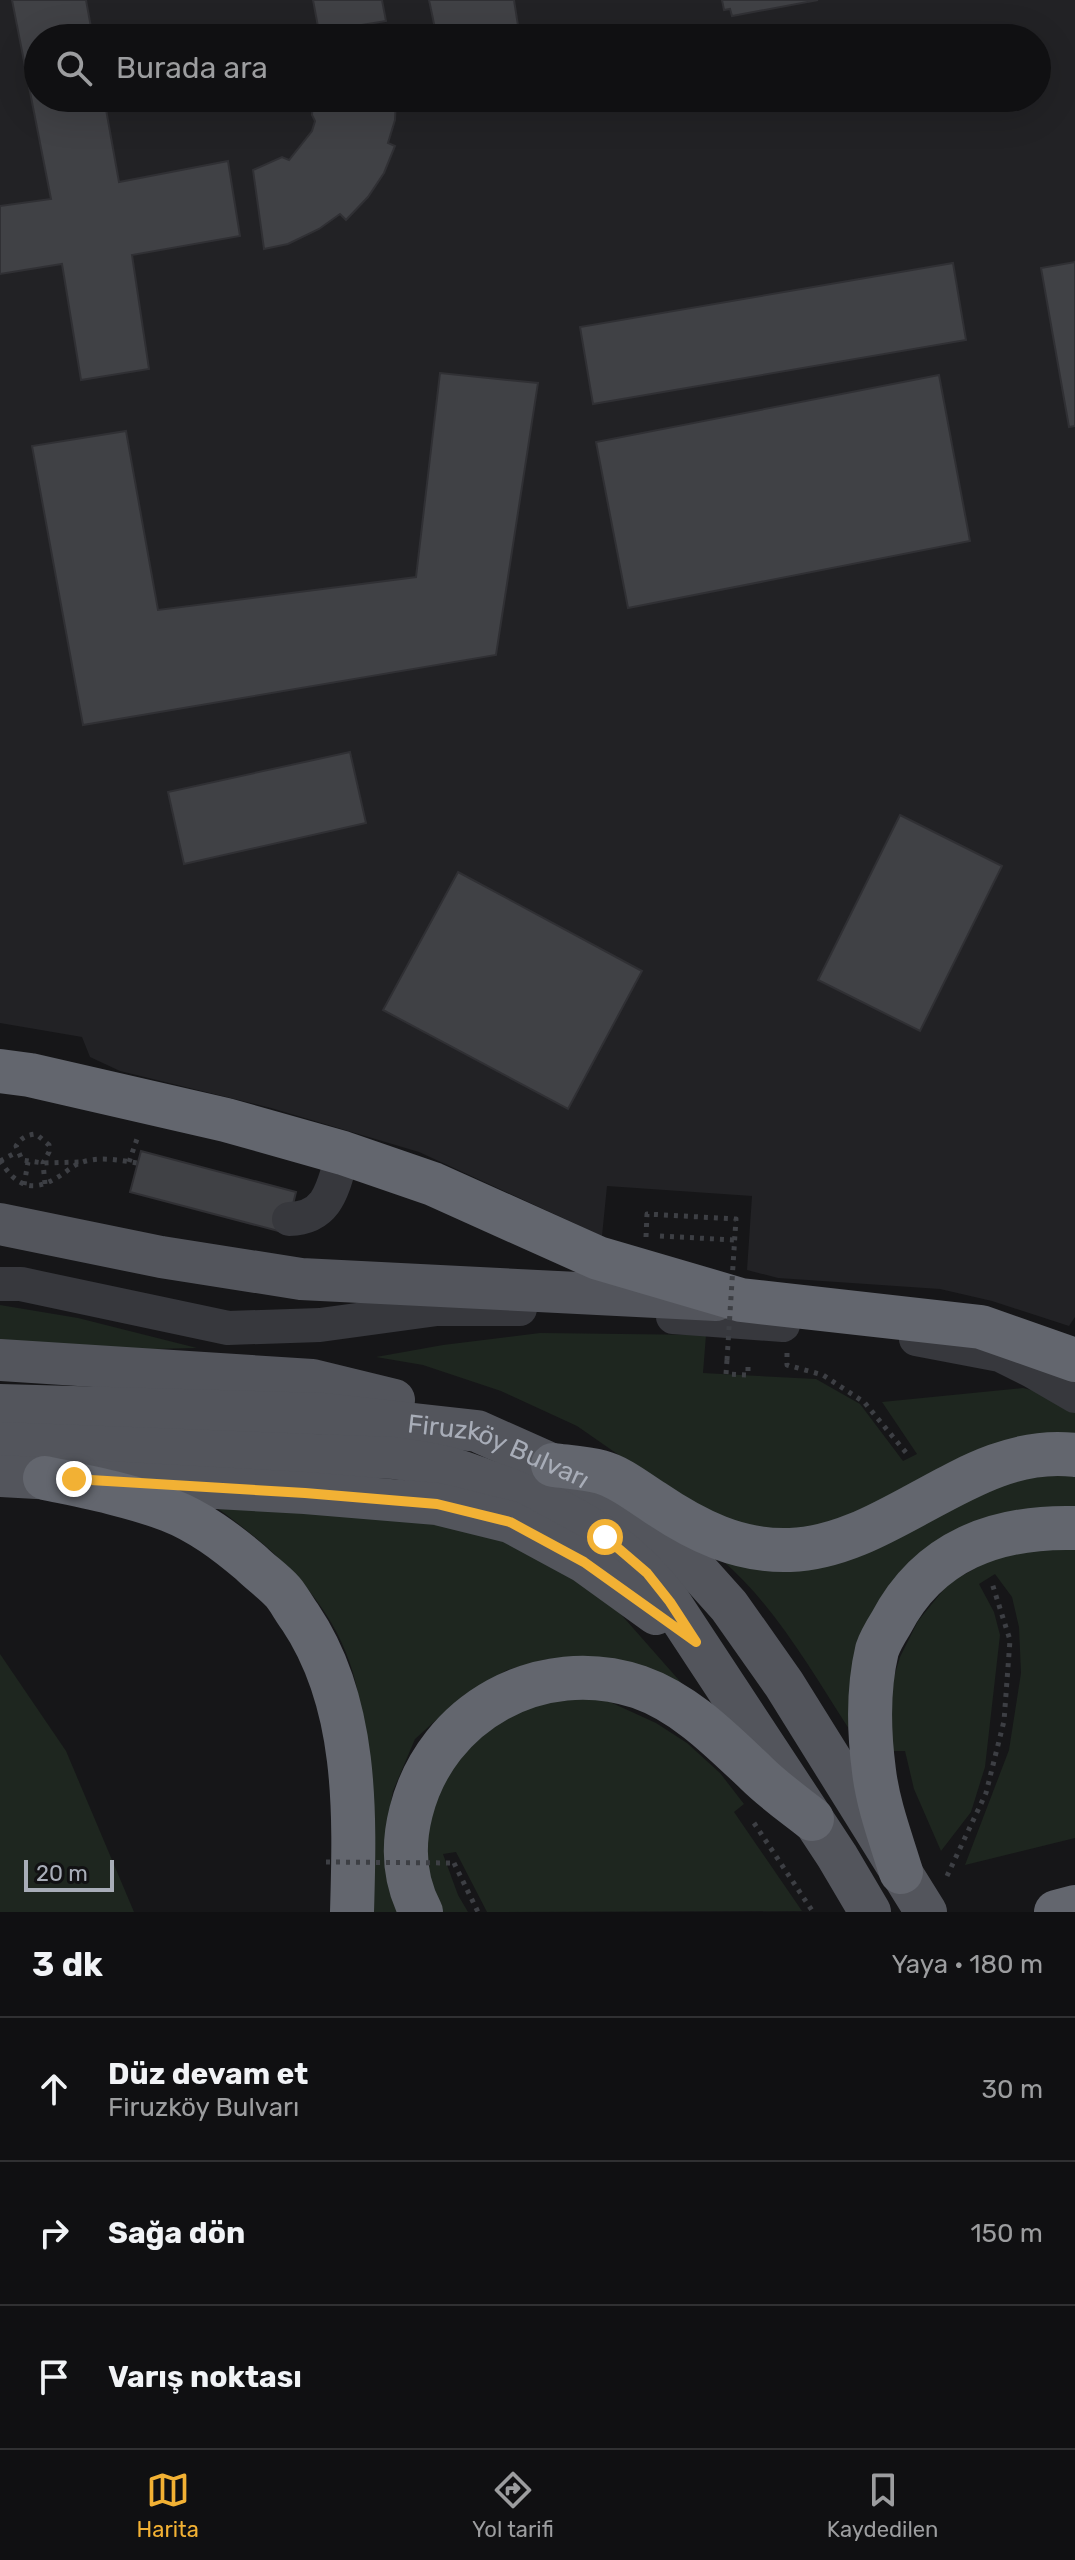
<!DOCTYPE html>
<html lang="tr">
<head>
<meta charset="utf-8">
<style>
	body { margin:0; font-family:Rubik,sans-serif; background:#19191b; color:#f1f3f6 }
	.scale { position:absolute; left:24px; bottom:20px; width:90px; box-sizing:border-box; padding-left:8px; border:4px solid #a8adb8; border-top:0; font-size:22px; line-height:28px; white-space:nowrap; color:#a8adb8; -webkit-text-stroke:6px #111113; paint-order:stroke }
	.stop { position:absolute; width:24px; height:24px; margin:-18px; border:6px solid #f2b134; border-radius:50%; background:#fff }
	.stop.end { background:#f2b134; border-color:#fff; box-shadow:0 2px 8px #0008 }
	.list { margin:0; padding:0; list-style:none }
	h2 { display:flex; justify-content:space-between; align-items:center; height:104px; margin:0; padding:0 32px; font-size:34px }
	h2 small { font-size:26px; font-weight:400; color:#9c9d9f }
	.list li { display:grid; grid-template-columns:52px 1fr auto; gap:24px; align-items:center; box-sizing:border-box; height:144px; padding:0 32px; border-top:2px solid #303032 }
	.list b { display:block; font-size:30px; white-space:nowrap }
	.list p { margin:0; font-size:26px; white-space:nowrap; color:#9c9d9f }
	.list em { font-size:26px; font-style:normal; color:#9c9d9f }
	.icon { flex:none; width:44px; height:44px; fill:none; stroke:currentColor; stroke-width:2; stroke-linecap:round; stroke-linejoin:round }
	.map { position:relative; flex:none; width:1075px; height:1912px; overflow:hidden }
	.search { position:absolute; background:#101012; box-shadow:0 8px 32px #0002; left:24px; right:24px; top:24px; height:88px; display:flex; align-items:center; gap:20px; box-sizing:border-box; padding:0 28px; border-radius:44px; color:#9c9d9f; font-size:30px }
	.sheet { height:536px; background:#101012 }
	nav { display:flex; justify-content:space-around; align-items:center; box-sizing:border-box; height:112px; border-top:2px solid #303032; background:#101012; font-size:22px; color:#9c9d9f }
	nav a { display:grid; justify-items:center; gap:4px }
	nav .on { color:#f2b134 }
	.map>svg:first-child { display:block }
</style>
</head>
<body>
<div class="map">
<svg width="1075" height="1912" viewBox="0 0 1075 1912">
	<rect width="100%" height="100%" fill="#161618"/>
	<path fill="#222225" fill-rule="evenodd" d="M 0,0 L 1075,0 L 1075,1317 L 1069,1326 L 992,1301 L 940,1289 L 778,1278 L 747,1270 L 752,1196 L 607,1186 L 602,1236 L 419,1152 L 271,1108 L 120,1071 L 90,1057 L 82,1037 L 0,1023 ZM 38,38 L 1037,38 L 1037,98 L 38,98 Z"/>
	<g fill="#1e261f">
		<polygon points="0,1305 78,1318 197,1348 105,1350 0,1344"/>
		<polygon points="540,1333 706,1335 703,1373 816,1379 860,1404 903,1461 917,1454 882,1402 1023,1388 1043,1393 1075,1409 1075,1435 818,1533 721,1526 577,1426 501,1391 423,1365 376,1357 443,1345"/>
		<path d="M 1075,1474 L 1075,1510 L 980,1522 L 849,1729 C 811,1670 775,1606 722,1560 L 921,1520 L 1015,1479 Z"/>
		<path d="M 210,1503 L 379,1512 L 498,1538 L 552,1563 L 618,1611 L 685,1687 L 587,1658 L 547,1659 L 507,1670 L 464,1695 L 415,1739 L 393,1791 L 385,1838 L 402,1912 L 370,1912 C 368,1869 366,1826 365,1783 C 363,1746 364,1709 353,1673 C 332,1599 271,1546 210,1503 Z"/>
		<polygon points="1042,1549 1075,1549 1075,1838 965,1865 1009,1750 1021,1673 1019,1627 1012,1597 995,1574 979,1584 994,1612 1000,1635 985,1767 971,1812 941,1851 914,1789 905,1751 892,1751 887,1700 900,1657 918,1621 949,1583 996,1557"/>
		<polygon points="0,1654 66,1751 134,1912 0,1912"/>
		<polygon points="547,1696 599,1697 656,1723 687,1743 720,1773 744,1804 734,1812 802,1911 487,1912 456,1852 443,1854 458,1895 468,1912 438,1912 421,1844 445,1767 466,1738"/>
	</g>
	<g fill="#404145" stroke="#303034" stroke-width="2">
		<polygon points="12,0 86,0 93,38 38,38 38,98 104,98 119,182 228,161 240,236 132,255 149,369 81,380 62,264 0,274 0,206 51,199"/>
		<polygon points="313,0 382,0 386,21 319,32"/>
		<polygon points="429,0 514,0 520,38 437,38"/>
		<polygon points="722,0 818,0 732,16 730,9 724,10"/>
		<polygon points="313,98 396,98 395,120 388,143 395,146 384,173 368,197 346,220 340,214 319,229 288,244 264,249 253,170 282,157 289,160 312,131 315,121 312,115"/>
		<polygon points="449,98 525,98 451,106"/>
		<polygon points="1075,262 1075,426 1069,427 1041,268"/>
		<polygon points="953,263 966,340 593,404 580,327"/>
		<polygon points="440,373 538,383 496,655 83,725 32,446 126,431 158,610 416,577"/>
		<polygon points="939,375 970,541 628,608 596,442"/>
		<polygon points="350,752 366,823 184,864 168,792"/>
		<polygon points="900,815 1002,866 920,1031 818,980"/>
		<polygon points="458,872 642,971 568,1109 383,1010"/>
		<polygon points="141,1151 296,1192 286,1233 130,1192"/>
	</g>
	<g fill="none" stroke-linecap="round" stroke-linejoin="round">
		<g stroke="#3d3f44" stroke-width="5" stroke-dasharray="4 6" stroke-linecap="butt">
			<path d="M 0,1160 C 15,1185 31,1194 58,1177 C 65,1173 72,1166 80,1163 C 97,1156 119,1160 137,1163"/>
			<polyline points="0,1161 17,1152"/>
			<polyline points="129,1162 138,1136"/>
			<path d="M 45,1184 L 43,1163 L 49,1152 L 49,1145 L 36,1134 C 26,1135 21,1138 16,1146 L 22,1160 L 43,1163 L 81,1162"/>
			<polyline points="24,1185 28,1162"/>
			<polyline points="660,1236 735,1240"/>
			<polyline points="646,1237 647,1214 736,1219 735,1234"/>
			<polyline points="787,1353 787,1365 823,1375 864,1402 908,1455"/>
			<polyline points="727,1360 726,1374 748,1375 748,1364"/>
			<polyline points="754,1823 813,1912"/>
			<polyline points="454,1863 478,1912"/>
			<polyline points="947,1876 986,1793 1004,1721 1010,1640 991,1580"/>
		</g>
		<g stroke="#37383d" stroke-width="34">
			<path d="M 289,1219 C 330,1218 333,1186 343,1153"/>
			<polyline points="0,1284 21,1284 228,1328 320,1325 437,1309 520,1309"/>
			<polyline points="673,1317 783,1325"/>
			<polyline points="916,1339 1000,1355 1032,1371 1075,1396"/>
		</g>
		<g stroke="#53555c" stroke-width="42">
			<polyline points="0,1224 161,1257 301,1279 716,1300"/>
			<polyline points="0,1360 312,1380 394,1400"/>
			<path id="s1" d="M 0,1405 L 324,1414 L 477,1431 L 578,1476 L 614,1499 L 678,1549 L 729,1606 L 784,1684 L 926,1912"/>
			<path d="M 0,1443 L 394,1458 C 412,1461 431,1463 449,1468 C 466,1472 484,1480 501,1486 C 572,1512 622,1541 670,1602 L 837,1856 L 870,1912"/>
			<polyline points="0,1476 305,1493 437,1504 510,1522 584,1562 656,1614"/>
		</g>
		<g stroke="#63666e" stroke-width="44">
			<polyline points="0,1071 30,1075 226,1120 343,1153 433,1184 598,1258 741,1300 981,1327 1075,1360"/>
			<path d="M 553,1465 C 569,1467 586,1468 601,1472 C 620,1477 638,1492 654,1502 C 695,1530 739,1552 790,1550 C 890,1547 972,1442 1075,1455"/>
			<path d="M 45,1478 C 87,1487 130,1495 169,1510 C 200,1522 226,1542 251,1563 C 261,1573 273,1581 283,1592 C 289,1599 294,1609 300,1617 C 358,1703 355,1812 352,1912"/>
			<path d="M 901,1872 C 891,1839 878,1805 874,1771 C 869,1733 868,1688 877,1650 C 880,1641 886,1631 891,1623 C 929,1550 997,1526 1075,1528"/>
			<path d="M 421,1912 C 404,1880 402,1847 411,1812 C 436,1712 541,1654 639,1687 C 685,1703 721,1740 756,1773 C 773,1790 793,1804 812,1819"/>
			<polyline points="1056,1912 1075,1907"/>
		</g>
		<g stroke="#3d3f44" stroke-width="5" stroke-dasharray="4 6" stroke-linecap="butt">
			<polyline points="727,1360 735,1234"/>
			<polyline points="326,1862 454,1863"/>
		</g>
	</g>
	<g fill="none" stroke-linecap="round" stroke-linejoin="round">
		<polyline stroke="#f2b134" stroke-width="10" points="74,1479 305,1493 437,1504 510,1522 584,1562 696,1642 670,1602 647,1573 605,1537"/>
	</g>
	<g text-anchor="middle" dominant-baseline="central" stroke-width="8" stroke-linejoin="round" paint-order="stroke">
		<g font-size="26" fill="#a8adb8" stroke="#111113">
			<text stroke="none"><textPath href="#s1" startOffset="504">Firuzköy Bulvarı</textPath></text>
		</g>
	</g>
</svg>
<div class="scale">20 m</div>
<div class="stop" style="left:605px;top:1537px"></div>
<div class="stop end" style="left:74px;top:1479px"></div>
<div class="search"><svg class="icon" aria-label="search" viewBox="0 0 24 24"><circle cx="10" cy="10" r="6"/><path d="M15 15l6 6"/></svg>Burada ara</div>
</div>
<section class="sheet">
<h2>3 dk<small>Yaya · 180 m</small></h2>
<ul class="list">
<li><svg class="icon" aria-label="ahead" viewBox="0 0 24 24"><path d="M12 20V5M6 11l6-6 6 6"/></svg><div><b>Düz devam et</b><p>Firuzköy Bulvarı</p></div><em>30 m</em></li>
<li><svg class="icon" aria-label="right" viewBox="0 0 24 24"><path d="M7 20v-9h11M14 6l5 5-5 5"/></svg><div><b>Sağa dön</b></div><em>150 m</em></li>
<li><svg class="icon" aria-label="arrive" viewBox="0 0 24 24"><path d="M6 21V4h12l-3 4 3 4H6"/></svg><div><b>Varış noktası</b></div></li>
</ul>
</section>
<nav>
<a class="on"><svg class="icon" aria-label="map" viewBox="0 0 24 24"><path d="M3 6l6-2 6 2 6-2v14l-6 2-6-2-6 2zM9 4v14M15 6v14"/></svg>Harita</a>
<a><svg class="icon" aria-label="directions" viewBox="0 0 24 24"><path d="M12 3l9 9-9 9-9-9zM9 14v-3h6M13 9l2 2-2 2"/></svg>Yol tarifi</a>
<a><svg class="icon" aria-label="saved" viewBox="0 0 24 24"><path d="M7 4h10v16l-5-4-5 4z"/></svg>Kaydedilen</a>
</nav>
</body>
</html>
